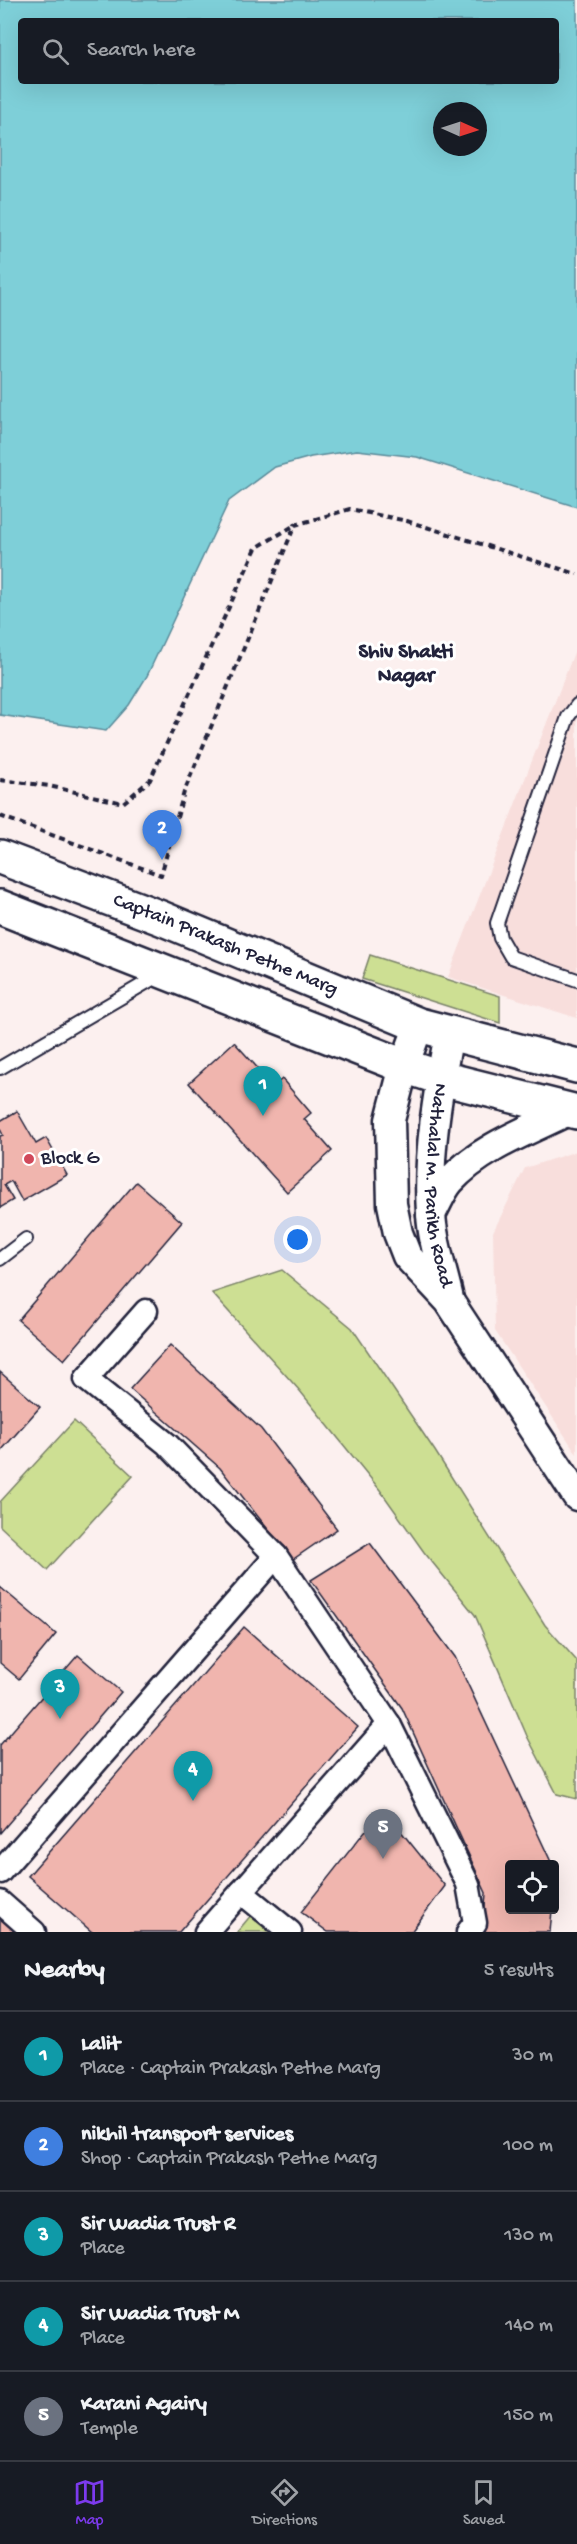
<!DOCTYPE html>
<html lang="en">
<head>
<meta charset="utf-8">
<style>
	body { margin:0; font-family:"Gochi Hand",sans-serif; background:#242831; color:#f1f3f6 }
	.controls { position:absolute; right:18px; bottom:18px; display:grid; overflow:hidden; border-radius:6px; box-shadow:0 6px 24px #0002 }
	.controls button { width:54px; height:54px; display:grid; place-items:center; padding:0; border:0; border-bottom:2px solid #363941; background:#171b24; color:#f1f3f6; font:30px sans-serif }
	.compass { position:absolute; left:433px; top:102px; width:54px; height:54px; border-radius:50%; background:#171b24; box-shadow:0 6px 24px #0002; rotate:93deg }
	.you { position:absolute; left:298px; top:1240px; width:21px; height:21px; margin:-15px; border:4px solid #fff; border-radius:50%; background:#1a73e8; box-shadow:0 0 0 9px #1a73e833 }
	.badge { display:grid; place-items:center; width:39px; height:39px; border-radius:50%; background:#7c3aed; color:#fff; font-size:20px; font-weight:700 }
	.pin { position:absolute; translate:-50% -50px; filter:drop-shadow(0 2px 3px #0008) }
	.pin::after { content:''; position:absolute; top:32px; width:21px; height:18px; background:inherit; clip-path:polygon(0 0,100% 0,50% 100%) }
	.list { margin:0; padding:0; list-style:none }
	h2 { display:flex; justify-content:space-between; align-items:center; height:78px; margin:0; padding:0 24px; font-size:26px }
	h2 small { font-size:20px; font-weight:400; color:#9ea1a6 }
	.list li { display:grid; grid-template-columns:39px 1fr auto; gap:18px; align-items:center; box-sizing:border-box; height:90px; padding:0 24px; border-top:2px solid #363941 }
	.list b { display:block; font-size:22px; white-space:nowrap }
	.list p { margin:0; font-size:20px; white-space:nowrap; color:#9ea1a6 }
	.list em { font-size:20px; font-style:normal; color:#9ea1a6 }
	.icon { flex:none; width:33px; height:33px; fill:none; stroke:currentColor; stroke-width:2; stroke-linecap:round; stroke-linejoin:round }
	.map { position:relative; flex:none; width:577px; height:1932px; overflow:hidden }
	.search { position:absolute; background:#171b24; box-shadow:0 6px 24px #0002; left:18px; right:18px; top:18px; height:66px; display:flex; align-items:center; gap:15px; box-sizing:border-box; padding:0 21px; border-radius:6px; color:#9ea1a6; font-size:22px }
	.sheet { height:528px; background:#171b24 }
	nav { display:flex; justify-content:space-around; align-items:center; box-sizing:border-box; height:84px; border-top:2px solid #363941; background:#171b24; font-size:16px; color:#9ea1a6 }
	nav a { display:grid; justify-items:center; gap:3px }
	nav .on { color:#7c3aed }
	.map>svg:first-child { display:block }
</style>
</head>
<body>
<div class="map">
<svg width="577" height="1932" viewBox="0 0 577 1932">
	<rect width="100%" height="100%" fill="#fcf0ef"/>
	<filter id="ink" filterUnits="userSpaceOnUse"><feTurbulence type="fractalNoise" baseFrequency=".0167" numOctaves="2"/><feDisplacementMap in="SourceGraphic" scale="12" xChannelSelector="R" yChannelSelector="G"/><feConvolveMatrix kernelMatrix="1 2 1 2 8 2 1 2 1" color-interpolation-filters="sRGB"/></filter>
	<g filter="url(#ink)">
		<g fill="#f8dedc">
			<polygon points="577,645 577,1018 448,977"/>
			<polygon points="577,1151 577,1454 495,1331 493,1232 525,1168"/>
		</g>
		<g fill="#cddf93" stroke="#788067" stroke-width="1.5">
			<polygon points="370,955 500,996 500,1023 362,979"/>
			<polygon points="282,1270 352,1328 435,1451 545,1625 577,1661 577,1799 557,1794 527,1736 475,1615 424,1552 380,1490 300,1391 212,1293"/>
			<polygon points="74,1421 133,1476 47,1570 0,1526 0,1502"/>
			<polygon points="252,1914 275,1932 237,1932"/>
		</g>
		<path fill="#7ecfd8" stroke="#598a99" stroke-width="1.5" fill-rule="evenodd" d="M 0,0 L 577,0 L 577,507 L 417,457 L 357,450 L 311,457 L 275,467 L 229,501 L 147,676 L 129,705 L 106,731 L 0,715 ZM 21,21 L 556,21 L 556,81 L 21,81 ZM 442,111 L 478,111 L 478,147 L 442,147 Z"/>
		<g fill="#f0b5ae" stroke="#22223b" stroke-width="1.5">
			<polygon points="234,1042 274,1086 282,1079 311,1113 304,1119 332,1151 287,1192 189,1083"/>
			<polygon points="17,1111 36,1144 46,1138 67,1175 22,1201 11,1181 4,1185 13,1200 0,1208 0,1136 3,1135 0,1129 0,1121"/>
			<polygon points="136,1182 182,1222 64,1360 18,1320"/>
			<polygon points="170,1345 261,1429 337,1529 292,1560 220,1468 130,1389"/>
			<polygon points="0,1372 40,1407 0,1452"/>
			<polygon points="370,1543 455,1657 552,1864 510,1864 510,1910 552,1910 550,1932 483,1932 486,1893 402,1708 311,1580"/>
			<polygon points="0,1587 56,1634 19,1679 0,1663"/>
			<polygon points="244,1627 358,1727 179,1932 92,1932 28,1876"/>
			<polygon points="78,1655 121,1692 0,1833 0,1745"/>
			<polygon points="391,1819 445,1886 411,1932 328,1932 301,1912 365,1831"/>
			<polygon points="0,1913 25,1932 0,1932"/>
		</g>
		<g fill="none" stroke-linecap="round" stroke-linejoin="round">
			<g stroke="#22223b" stroke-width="16">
				<g id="service">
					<polyline points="577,705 568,717 497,923 500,938 511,957 577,980"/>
					<polyline points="0,1068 161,974"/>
					<polyline points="0,1259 26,1239"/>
				</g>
			</g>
			<g stroke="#22223b" stroke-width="27">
				<g id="minor">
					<polyline points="146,1311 86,1379 167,1444 276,1556 389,1724 468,1884 475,1923 468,1932"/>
					<polyline points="0,1872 276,1556"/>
					<polyline points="241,1892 290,1932"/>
					<polyline points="0,1902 34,1932"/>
					<polyline points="206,1932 389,1724"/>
				</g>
			</g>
			<g stroke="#22223b" stroke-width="33">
				<g id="tertiary">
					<polyline points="419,1025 404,1066 390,1120 392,1204 398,1233 407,1256 449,1301 577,1496"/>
					<path id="s1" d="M 449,1034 C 438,1092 427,1154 431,1213 C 432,1241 443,1271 449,1299"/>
					<path d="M 431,1214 C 437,1204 442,1190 450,1181 C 481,1147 530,1130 570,1110"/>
				</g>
			</g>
			<g stroke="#22223b" stroke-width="38">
				<g id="secondary">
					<path id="s2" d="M 0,857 L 161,918 L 419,1025 L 577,1066"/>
					<polyline points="0,907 404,1066 441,1078 577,1112"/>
				</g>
			</g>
			<g stroke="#22223b" stroke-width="4" stroke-dasharray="6 4.5" stroke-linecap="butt">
				<polyline points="0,780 49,786 123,803 150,780 256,548 295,525"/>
				<polyline points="0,816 161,875 184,792 295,525 350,509 407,521 577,574"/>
			</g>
			<use href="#service" stroke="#fff" stroke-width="12"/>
			<use href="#minor" stroke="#fff" stroke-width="22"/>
			<use href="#tertiary" stroke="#fff" stroke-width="28"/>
			<use href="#secondary" stroke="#fff" stroke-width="33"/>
		</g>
	</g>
	<circle fill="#d1495b" stroke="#fff" stroke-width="2" cx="29" cy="1159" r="6"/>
	<g text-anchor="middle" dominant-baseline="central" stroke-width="6" stroke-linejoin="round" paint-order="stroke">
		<g font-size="20" fill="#22223b" stroke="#fff">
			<text stroke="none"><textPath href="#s2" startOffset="242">Captain Prakash Pethe Marg</textPath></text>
			<text stroke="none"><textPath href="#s1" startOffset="153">Nathalal M. Parikh Road</textPath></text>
		</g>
		<g font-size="20" fill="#22223b" stroke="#fff" text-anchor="start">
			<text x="41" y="1159">Block G</text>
		</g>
		<g font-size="21" font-weight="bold" fill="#22223b" stroke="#fff">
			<text x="406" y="653">Shiv Shakti<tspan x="406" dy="24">Nagar</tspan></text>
		</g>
	</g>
</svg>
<div class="controls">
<button><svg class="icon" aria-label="locate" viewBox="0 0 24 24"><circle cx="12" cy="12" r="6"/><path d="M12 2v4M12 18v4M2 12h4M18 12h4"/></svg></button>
</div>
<svg class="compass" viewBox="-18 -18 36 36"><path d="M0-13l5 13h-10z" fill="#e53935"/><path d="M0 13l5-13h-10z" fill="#9ea1a6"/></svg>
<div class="you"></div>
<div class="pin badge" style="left:263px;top:1116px;background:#0f9aa8">1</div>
<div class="pin badge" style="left:162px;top:860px;background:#3f7fe0">2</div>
<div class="pin badge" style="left:60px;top:1719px;background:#0f9aa8">3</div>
<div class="pin badge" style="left:193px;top:1801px;background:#0f9aa8">4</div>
<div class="pin badge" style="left:383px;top:1859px;background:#6b7280">5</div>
<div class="search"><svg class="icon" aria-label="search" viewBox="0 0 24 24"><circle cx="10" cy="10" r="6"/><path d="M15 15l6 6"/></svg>Search here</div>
</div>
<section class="sheet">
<h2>Nearby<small>5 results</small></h2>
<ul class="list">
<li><span class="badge" style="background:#0f9aa8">1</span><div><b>Lalit</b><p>Place · Captain Prakash Pethe Marg</p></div><em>30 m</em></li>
<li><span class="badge" style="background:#3f7fe0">2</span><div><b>nikhil transport services</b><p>Shop · Captain Prakash Pethe Marg</p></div><em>100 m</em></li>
<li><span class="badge" style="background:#0f9aa8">3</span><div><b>Sir Wadia Trust R</b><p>Place</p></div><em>130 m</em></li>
<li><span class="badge" style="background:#0f9aa8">4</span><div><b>Sir Wadia Trust M</b><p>Place</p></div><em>140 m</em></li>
<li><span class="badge" style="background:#6b7280">5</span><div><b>Karani Agairy</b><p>Temple</p></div><em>150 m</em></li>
</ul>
</section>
<nav>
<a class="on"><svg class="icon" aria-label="map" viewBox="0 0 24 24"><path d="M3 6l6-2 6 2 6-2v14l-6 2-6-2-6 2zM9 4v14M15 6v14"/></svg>Map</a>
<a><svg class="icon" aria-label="directions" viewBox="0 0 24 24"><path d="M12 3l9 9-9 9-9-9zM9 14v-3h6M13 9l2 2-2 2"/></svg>Directions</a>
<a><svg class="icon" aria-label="saved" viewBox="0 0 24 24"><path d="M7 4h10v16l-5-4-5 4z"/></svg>Saved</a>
</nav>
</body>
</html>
